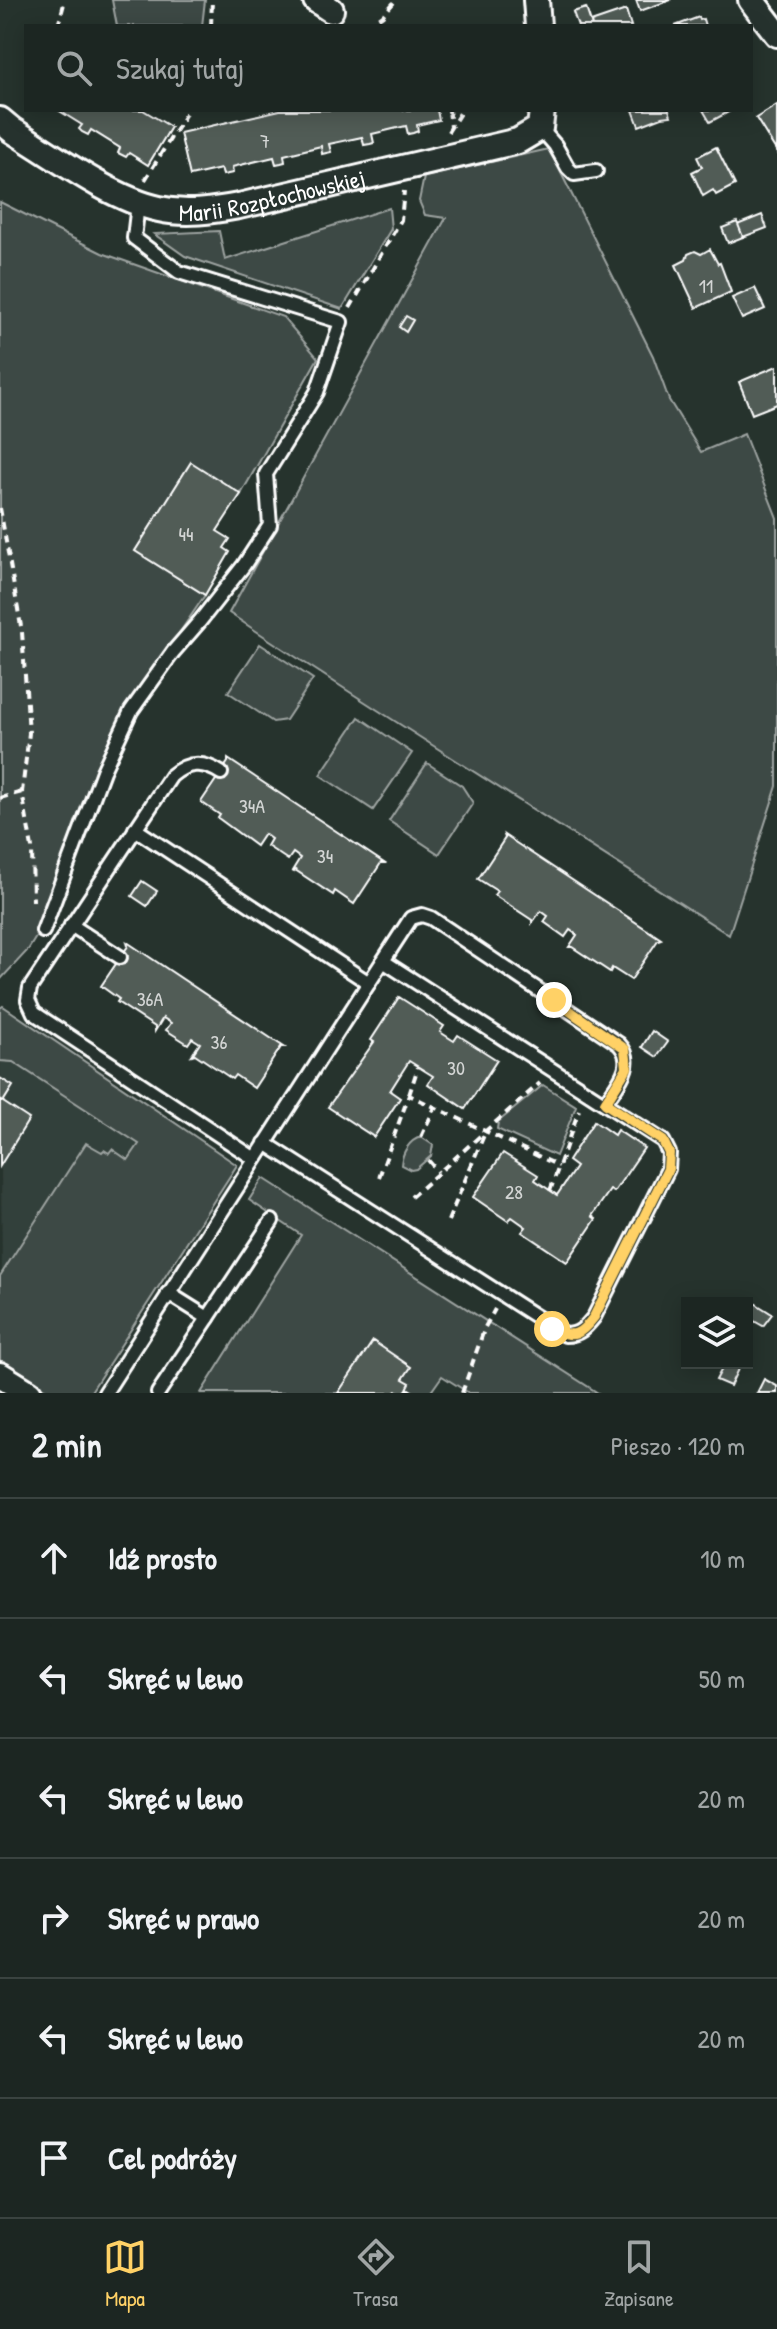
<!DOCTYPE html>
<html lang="pl">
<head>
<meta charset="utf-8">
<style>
	body { margin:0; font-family:"Patrick Hand",sans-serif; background:#252e2a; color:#f1f3f6 }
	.controls { position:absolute; right:24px; bottom:24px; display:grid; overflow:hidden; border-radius:0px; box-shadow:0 4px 20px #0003 }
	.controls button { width:72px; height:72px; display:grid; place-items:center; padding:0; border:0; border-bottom:2px solid #3a4340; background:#1c2622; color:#f1f3f6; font:40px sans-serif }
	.stop { position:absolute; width:24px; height:24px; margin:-18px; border:6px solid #ffd166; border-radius:50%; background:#fff }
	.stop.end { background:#ffd166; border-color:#fff; box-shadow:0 2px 8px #0008 }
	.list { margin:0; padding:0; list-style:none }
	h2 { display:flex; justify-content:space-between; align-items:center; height:104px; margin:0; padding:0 32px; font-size:34px }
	h2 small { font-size:26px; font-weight:400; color:#a0a5a5 }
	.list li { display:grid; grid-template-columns:52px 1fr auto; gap:24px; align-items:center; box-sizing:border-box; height:120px; padding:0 32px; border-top:2px solid #3a4340 }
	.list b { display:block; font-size:30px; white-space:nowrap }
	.list em { font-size:26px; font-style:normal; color:#a0a5a5 }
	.icon { flex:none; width:44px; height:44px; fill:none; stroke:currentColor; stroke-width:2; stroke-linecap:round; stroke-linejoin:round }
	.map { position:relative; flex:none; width:777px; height:1393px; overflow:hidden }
	.search { position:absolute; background:#1c2622; box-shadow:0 4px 20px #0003; left:24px; right:24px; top:24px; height:88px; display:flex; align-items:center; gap:20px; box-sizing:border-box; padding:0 28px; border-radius:0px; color:#a0a5a5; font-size:30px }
	.sheet { height:824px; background:#1c2622 }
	nav { display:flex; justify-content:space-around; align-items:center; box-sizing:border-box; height:112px; border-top:2px solid #3a4340; background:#1c2622; font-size:22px; color:#a0a5a5 }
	nav a { display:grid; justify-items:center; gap:4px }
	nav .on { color:#ffd166 }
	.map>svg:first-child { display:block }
</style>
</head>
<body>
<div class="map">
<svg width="777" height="1393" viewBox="0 0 777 1393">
	<rect width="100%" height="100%" fill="#26332d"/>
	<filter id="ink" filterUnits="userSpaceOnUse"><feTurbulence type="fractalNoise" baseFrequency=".0125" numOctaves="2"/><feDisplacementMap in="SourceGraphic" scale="16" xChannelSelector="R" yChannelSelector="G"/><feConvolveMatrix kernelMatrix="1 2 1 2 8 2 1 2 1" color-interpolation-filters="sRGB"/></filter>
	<g filter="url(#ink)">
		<polygon fill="#333f3a" points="0,1061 13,1062 139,1143 129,1160 112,1150 109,1154 103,1152 86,1143 2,1277"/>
		<g fill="#3e4944" stroke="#9ea4a2" stroke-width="2">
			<polygon points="112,0 205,0 202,26 117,26"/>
			<path d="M 549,149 L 653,356 L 669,400 L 701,452 L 744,434 L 777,518 L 777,786 L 729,935 C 563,827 394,723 229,613 L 446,218 L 425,215 L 419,201 L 424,177 Z"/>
			<polygon points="0,202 102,253 283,317 318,358 241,494 191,463 135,551 205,595 119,722 36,937 28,950 0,980"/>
			<polygon points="389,208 391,229 342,309 185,256 154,234 219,231 225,260"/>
			<polygon points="260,644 313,679 286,720 273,722 228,692"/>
			<polygon points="359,717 412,753 373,810 320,775"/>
			<polygon points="427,763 462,786 473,803 439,854 389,821"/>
			<polygon points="3,1006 237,1165 90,1393 51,1393 0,1361 0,1276 86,1143 102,1152 104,1150 109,1153 112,1149 128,1160 139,1144 13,1062 0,1061 0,1008"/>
			<polygon points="543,1085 576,1106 556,1156 497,1129 498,1122"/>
			<path d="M 421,1137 L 433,1145 L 431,1156 L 416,1169 L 411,1170 L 401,1165 C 402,1153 409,1140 421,1137 Z"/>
			<polygon points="263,1178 598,1393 469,1393 442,1376 430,1393 201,1393 301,1235 249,1200"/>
		</g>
		<g fill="#515c57" stroke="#fff" stroke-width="2">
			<polygon points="636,0 671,0 640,11"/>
			<polygon points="586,8 592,26 578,26 573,12"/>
			<polygon points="626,10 631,26 592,26 591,22"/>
			<polygon points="699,17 700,20 703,19 705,26 675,26"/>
			<polygon points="777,105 777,152 756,118"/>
			<polygon points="58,110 143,110 171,127 148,165 129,153 126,157 118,153 120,148 91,130 88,135 82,132 79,129 82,125"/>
			<polygon points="280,110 437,110 439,120 417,125 418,131 413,133 408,134 406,126 372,134 374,143 370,144 364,145 362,137 329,144 331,152 322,154 321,146 284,155 285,162 281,163 276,164 274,157 232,167 233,173 223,175 221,169 190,176 180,133"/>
			<polygon points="633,110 669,110 671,116 662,117 639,126"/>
			<polygon points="703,110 732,110 710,122"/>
			<polygon points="716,147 735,185 716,195 713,190 703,196 692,172 702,167 697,157"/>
			<polygon points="762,215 767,228 743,237 737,225"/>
			<polygon points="737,222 743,237 728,243 722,228"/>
			<polygon points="710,249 718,264 720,263 731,292 696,308 676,265 686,260 688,254 695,251 701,254"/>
			<polygon points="755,288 765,309 742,319 732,298"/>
			<polygon points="406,316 413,320 406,332 399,327"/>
			<polygon points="777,366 777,404 752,414 739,382"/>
			<polygon points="191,462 241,494 217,531 230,539 224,548 230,552 205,595 135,551"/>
			<polygon points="228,759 384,863 381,863 354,904 335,891 333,895 295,870 294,872 292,871 300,858 293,853 288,860 267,846 271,839 264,834 256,846 218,818 220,815 201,802 228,762"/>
			<polygon points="504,835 661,939 658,940 631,980 612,968 610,972 572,947 569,947 577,935 570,930 565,937 544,922 548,916 541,911 532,923 532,920 494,895 497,891 478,879 505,838"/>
			<polygon points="142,881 157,891 147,906 132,896"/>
			<polygon points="127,942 284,1047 281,1047 254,1088 235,1075 232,1079 195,1054 192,1055 200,1043 192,1038 188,1044 166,1030 171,1023 163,1018 155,1031 155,1027 117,1002 119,999 101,986 128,946"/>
			<polygon points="399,997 444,1026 440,1032 454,1041 458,1035 497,1060 465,1109 428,1084 433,1076 409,1061 390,1091 400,1098 374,1137 328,1107 374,1042 371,1040"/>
			<polygon points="652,1031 668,1042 657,1057 642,1047"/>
			<polygon points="0,1078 13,1086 3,1102 0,1100"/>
			<polygon points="0,1100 29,1119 0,1166"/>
			<polygon points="594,1121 614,1135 617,1130 644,1148 614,1192 610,1190 592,1216 596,1219 567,1262 522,1232 526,1227 512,1217 508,1221 473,1197 503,1153 538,1175 535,1180 557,1195 576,1167 568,1161"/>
			<polygon points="750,1300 772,1314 763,1326 747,1317 747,1304"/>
			<polygon points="373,1341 411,1367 403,1379 410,1383 407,1389 404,1393 396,1391 394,1393 338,1393"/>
			<polygon points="725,1363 739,1367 730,1386 716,1380"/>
			<polygon points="764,1379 777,1386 777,1393 757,1393"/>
		</g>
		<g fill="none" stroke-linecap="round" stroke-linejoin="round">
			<g stroke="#fff" stroke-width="18">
				<g id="lane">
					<polyline points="540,128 555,145 568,168 574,174 596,171"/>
					<path d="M 221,773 C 203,761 187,762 171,776 L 30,988 L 28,1000 L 34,1013 L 255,1159"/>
					<polyline points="135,829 369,983"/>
					<polyline points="71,925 120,957"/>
					<polyline points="43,931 103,771 131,711 173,652 200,621 244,565 270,525 266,474 317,392 341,322 179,272 134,238 138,204"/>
					<path d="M 383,961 L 411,918 L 422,915 L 431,918 L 619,1044 C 638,1064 616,1085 605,1103"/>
					<polyline points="168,1293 208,1318 272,1221"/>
					<path d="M 105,1393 C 197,1249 290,1105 383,961 L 663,1141 L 669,1153 L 668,1169 L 594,1317 C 585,1328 579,1335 565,1335 L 265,1143"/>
					<polyline points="158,1393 208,1318"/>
				</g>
			</g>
			<g stroke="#fff" stroke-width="30">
				<g id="street">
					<polyline points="316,0 331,10"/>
					<polyline points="536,0 538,26"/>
					<polyline points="751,0 777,34"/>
					<path id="s1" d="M 0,120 L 12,130 C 54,156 112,199 159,209 C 186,215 212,211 239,206 L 518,141 L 540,128 L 542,110"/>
					<polyline points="0,1375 29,1393"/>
				</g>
			</g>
			<g stroke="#fff" stroke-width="4" stroke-dasharray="8 6" stroke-linecap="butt">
				<polyline points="58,26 65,0"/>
				<polyline points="211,26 212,0"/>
				<polyline points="367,26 383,15 396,0"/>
				<polyline points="449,110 451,127"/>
				<polyline points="448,132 462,110"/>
				<polyline points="145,180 188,110"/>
				<polyline points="350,308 401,220 404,191"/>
				<polyline points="0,508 22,632 29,733 22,792 32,848 33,901"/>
				<polyline points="0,798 22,792"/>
				<polyline points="409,1095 418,1067"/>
				<polyline points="421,1137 435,1107"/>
				<polyline points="428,1160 438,1172"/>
				<polyline points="379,1177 409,1095 559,1166"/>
				<polyline points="550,1191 579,1110"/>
				<polyline points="411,1197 540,1083"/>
				<polyline points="448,1221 484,1135"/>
				<polyline points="407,1389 413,1393"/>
				<polyline points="462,1393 485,1327 495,1309"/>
			</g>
			<use href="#lane" stroke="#26332d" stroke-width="12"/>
			<use href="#street" stroke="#26332d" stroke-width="24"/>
		</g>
	</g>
	<g fill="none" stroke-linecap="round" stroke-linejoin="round" filter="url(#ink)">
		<path stroke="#ffd166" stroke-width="10" d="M 552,1329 C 574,1339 580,1335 594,1317 L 668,1169 L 669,1153 L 663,1141 L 605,1103 L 627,1068 L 625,1049 L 554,1000"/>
	</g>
	<g text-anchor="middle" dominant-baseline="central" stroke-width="7" stroke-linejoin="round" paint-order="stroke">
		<g font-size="20" fill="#d4d6d5">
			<text x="265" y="140">7</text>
			<text x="706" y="285">11</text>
			<text x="186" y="533">44</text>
			<text x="252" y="805">34A</text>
			<text x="325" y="855">34</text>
			<text x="150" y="998">36A</text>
			<text x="219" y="1041">36</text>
			<text x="456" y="1067">30</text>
			<text x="514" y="1191">28</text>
		</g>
		<g font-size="24" fill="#fff" stroke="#26332d">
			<text stroke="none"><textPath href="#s1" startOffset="298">Marii Rozpłochowskiej</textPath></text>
		</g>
	</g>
</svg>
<div class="controls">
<button><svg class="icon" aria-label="layers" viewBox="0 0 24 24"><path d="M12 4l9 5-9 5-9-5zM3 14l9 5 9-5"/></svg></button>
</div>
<div class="stop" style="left:552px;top:1329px"></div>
<div class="stop end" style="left:554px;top:1000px"></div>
<div class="search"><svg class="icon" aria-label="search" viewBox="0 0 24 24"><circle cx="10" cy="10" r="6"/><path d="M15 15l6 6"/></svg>Szukaj tutaj</div>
</div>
<section class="sheet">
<h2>2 min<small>Pieszo · 120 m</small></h2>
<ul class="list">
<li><svg class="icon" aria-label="ahead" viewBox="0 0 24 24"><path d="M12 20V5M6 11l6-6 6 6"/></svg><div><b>Idź prosto</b></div><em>10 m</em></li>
<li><svg class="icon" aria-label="left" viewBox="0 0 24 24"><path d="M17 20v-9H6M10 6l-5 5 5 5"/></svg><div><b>Skręć w lewo</b></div><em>50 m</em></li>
<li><svg class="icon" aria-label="left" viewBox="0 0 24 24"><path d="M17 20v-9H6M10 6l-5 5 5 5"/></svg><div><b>Skręć w lewo</b></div><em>20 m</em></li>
<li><svg class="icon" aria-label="right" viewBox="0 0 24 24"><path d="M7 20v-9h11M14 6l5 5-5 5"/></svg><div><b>Skręć w prawo</b></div><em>20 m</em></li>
<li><svg class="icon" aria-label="left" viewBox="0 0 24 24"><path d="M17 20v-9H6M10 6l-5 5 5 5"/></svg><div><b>Skręć w lewo</b></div><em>20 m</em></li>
<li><svg class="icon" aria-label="arrive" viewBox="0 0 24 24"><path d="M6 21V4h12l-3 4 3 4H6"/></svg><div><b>Cel podróży</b></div></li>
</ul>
</section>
<nav>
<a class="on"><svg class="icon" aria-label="map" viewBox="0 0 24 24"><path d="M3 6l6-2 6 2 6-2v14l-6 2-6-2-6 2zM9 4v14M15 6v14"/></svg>Mapa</a>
<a><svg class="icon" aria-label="directions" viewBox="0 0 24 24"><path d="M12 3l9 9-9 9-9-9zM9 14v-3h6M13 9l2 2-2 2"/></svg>Trasa</a>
<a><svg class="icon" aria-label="saved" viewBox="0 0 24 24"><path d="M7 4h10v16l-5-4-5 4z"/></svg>Zapisane</a>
</nav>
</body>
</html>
